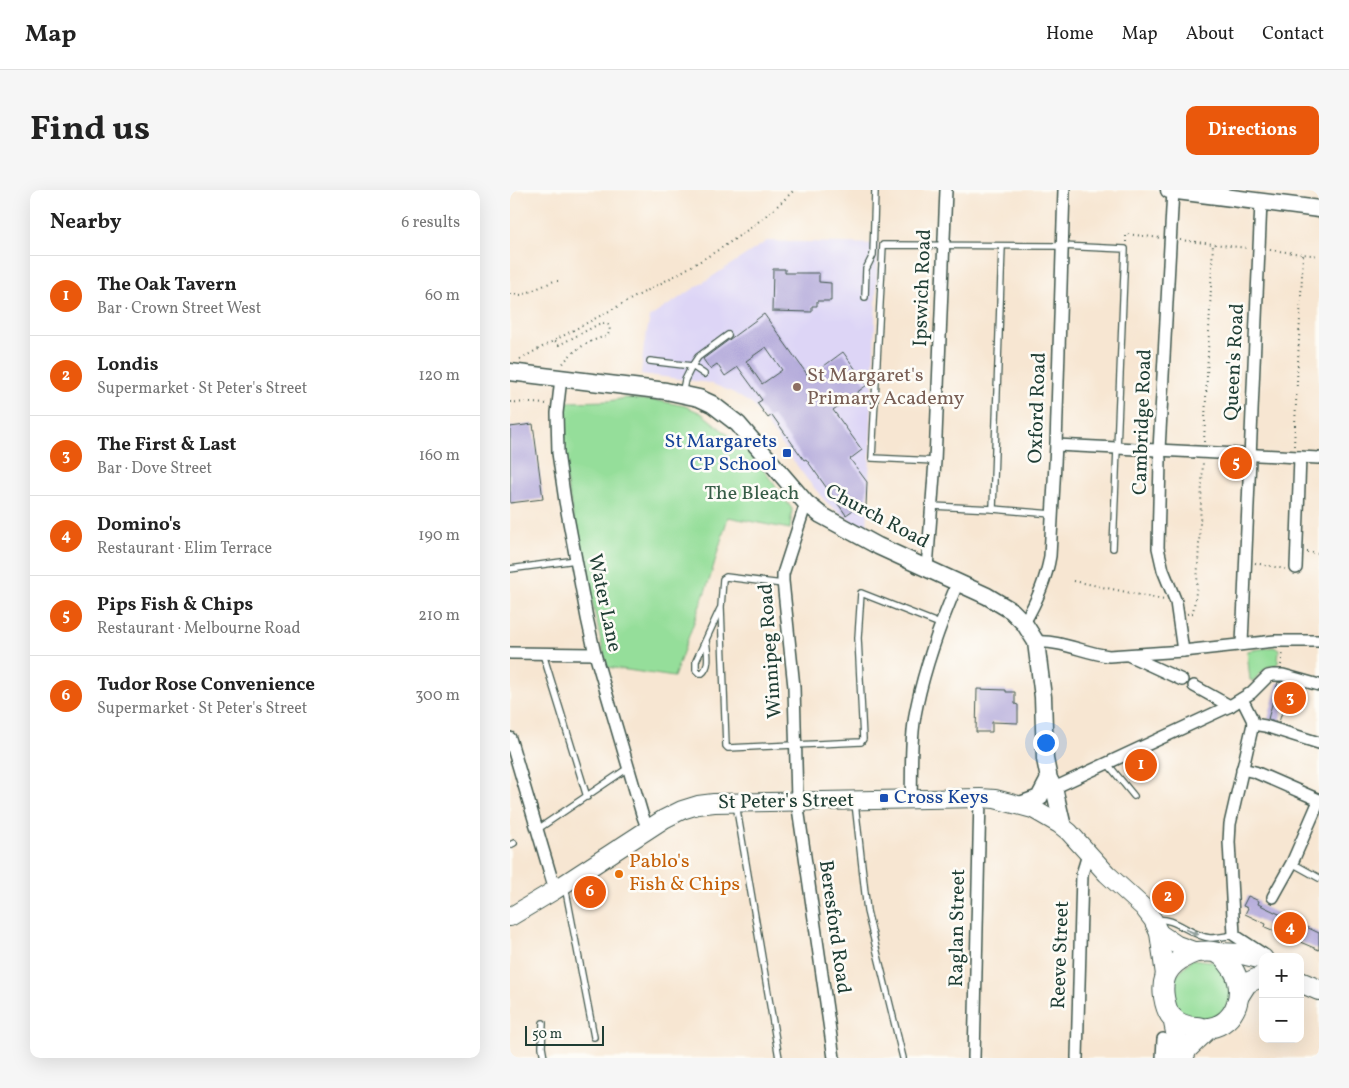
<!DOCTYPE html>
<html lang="en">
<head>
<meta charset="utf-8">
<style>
	body { margin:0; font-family:Vollkorn,serif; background:#f6f6f6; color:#222 }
	.controls { position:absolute; right:15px; bottom:15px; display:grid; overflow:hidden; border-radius:10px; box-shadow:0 5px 20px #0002 }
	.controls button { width:45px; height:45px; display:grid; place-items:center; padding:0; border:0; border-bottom:1px solid #e0e0e0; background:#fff; color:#222; font:25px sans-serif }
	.scale { position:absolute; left:15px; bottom:12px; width:79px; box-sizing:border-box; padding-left:5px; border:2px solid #1f3d34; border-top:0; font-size:14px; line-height:18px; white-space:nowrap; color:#1f3d34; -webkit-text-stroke:4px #fdfcf7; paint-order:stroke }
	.you { position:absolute; left:535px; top:552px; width:18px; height:18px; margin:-12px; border:4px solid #fff; border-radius:50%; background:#1a73e8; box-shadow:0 0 0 8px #1a73e833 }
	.badge { display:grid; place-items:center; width:32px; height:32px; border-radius:50%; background:#ea580c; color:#fff; font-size:16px; font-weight:700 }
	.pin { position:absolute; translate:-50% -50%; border:2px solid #fff; box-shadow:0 1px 5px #0006 }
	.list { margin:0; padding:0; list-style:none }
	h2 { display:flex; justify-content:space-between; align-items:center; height:65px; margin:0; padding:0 20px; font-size:21px }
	h2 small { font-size:16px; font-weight:400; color:#767676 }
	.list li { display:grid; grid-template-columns:32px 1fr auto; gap:15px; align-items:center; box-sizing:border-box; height:80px; padding:0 20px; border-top:1px solid #e0e0e0 }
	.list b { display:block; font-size:19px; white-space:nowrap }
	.list p { margin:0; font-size:16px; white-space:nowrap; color:#767676 }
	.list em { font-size:16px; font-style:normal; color:#767676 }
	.map { position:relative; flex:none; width:809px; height:868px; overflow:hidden; border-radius:10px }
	header { display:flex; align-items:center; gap:30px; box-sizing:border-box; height:70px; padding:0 25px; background:#fff; border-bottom:1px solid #e0e0e0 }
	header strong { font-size:24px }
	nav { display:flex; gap:28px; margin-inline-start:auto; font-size:18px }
	.intro { display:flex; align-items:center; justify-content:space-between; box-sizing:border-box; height:120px; padding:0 30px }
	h1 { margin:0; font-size:35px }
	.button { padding:12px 22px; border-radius:10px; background:#ea580c; color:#fff; font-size:18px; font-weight:700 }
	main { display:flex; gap:30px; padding:0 30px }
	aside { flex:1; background:#fff; border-radius:10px; box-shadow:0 5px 20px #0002 }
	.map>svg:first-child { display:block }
</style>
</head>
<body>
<header>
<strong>Map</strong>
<nav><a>Home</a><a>Map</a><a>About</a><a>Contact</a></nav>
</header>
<div class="intro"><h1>Find us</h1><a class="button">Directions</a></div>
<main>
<aside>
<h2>Nearby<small>6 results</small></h2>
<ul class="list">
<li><span class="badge">1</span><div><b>The Oak Tavern</b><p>Bar · Crown Street West</p></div><em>60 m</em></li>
<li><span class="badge">2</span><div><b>Londis</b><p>Supermarket · St Peter's Street</p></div><em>120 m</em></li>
<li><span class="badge">3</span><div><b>The First &amp; Last</b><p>Bar · Dove Street</p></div><em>160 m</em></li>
<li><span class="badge">4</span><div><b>Domino's</b><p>Restaurant · Elim Terrace</p></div><em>190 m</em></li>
<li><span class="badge">5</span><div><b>Pips Fish &amp; Chips</b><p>Restaurant · Melbourne Road</p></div><em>210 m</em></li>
<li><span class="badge">6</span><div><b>Tudor Rose Convenience</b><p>Supermarket · St Peter's Street</p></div><em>300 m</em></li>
</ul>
</aside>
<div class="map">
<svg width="809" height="868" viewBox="0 0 809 868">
	<rect width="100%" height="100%" fill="#fdfcf7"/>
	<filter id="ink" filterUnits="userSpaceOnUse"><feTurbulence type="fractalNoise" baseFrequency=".02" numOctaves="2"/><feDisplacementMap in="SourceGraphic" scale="10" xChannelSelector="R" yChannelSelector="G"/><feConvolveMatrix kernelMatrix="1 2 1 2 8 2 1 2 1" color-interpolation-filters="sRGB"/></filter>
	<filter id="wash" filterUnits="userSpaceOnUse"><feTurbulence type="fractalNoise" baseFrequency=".0096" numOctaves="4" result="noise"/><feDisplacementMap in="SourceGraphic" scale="20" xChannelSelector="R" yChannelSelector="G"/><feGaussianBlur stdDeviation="1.12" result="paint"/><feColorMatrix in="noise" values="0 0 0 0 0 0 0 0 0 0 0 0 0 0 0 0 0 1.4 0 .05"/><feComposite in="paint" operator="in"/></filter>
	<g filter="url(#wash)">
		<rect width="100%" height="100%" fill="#f7e6d2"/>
		<polygon fill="#ddd5f6" points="257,51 368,54 357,343 317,313 296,288 243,215 222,202 200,193 131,184 134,155 140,127"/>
		<g fill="#95de9a" stroke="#5a8e67">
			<polygon points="116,208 150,211 175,216 191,223 242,264 282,319 280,339 218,327 200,388 164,487 97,477 66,341 53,275 51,248 57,212 99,211"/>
			<polygon points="763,457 769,459 768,473 766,475 757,477 743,491 740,490 737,461"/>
			<path d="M 682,769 L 709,772 L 724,801 C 720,812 714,824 702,828 C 688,832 667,825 663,809 C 662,803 663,795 663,789 Z"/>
		</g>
		<g id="blocks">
			<g fill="#b5acdb" fill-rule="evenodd">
				<polygon points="263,79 275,79 275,83 309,83 309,92 321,93 321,111 307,111 307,116 302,116 302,122 262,121"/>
				<path d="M 254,124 L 299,187 L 333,162 L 357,195 L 323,220 L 352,260 L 340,269 L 357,292 L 356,317 L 349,321 L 346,318 L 336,325 L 296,269 L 294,270 L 262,225 L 258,228 L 247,213 L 252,210 L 228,177 L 215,186 L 207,174 L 200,179 L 193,169 ZM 256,157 L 272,180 L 252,194 L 236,171 Z"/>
				<polygon points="23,234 33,309 0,313 0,237"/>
				<polygon points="768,492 783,496 782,503 778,502 769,532 758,529"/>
				<polygon points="467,499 496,500 496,502 505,502 505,514 508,515 508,533 482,532 482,542 466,542"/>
				<polygon points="738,706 749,711 748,714 809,743 809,760 755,737 756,734 735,724 738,718 733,716"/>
			</g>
		</g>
	</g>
	<g filter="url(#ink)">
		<use href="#blocks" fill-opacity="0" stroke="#3f564c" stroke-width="1"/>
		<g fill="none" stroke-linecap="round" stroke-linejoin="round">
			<g stroke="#3f564c" stroke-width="8">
				<g id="lane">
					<polyline points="355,107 356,79 363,65 365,0"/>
					<polyline points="140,171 182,176 188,167 218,145"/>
					<polyline points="172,204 175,190 182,176 194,184"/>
					<polyline points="425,271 362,268 373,55 551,56 615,59 603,358"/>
					<polyline points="422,316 483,319 492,56"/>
					<polyline points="483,319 542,324"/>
					<polyline points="0,379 66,370"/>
					<polyline points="273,394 216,387 213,389 211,417 216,556 218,558 351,552 353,549 348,448 351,403 430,434"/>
					<path d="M 196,450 C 197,461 201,476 192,483 L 189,483 L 186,480 L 186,471 L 210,419"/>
					<polyline points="33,464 77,607"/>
					<polyline points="597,573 624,606"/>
					<polyline points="345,613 357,721 393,868"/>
					<polyline points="226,614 269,868"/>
					<polyline points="28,639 118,578"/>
					<polyline points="0,655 4,653"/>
					<polyline points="782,673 809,688"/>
					<polyline points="55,696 84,847"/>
					<path d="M 645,730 C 665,726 680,746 700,748 C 708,748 716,746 724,745"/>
					<polyline points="33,833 32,857 34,868"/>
				</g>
			</g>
			<g stroke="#3f564c" stroke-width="14">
				<g id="street">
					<polyline points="663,0 649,260 650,270 648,358 653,380 666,412 673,461"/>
					<polyline points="51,188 47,223 48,263 55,311 77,428 85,464 132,624 138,640"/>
					<polyline points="546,255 809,268"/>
					<polyline points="296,313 273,384 273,391 284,497 287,611 324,868"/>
					<polyline points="417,378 425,271 436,0"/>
					<polyline points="786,378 790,267"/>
					<path d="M 514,433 C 527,411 536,391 540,366 L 546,255 L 554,0"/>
					<path d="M 526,452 C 551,450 574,463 599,466 L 673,461 L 765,451 L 809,451"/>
					<polyline points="732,454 751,12"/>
					<polyline points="0,463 85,464"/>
					<polyline points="620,466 672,490"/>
					<polyline points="684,496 720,516"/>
					<polyline points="732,509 742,529 743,534 720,634 719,652 724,745 753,764"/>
					<polyline points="743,534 755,536 809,553"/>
					<polyline points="0,548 45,700"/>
					<polyline points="732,579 745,582 809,610"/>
					<polyline points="539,597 544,598 720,516 741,503 758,486 763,485 773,485 809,495"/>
					<path d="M 401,610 C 402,579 400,546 407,515 C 416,472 431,432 448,392"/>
					<polyline points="763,707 782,673 809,611"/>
					<polyline points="464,868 470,608"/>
					<polyline points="567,868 572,684 576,671 580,666"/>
					<polyline points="652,868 653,849"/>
				</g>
			</g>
			<g stroke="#3f564c" stroke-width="19">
				<g id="secondary">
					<polyline points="659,0 809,19"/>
					<polyline points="0,182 156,201 189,208 202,214 228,234 296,313 311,325 368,356 477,406 502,421 514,433 526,452 533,507 535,569 539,589 544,598 553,637"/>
					<polyline points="510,615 529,608 539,589"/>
				</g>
			</g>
			<g stroke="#3f564c" stroke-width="20">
				<g id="primary">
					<polyline points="0,727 45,700 154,629 172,620 188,615 204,613 470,608 485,609 523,619 549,634 559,642 597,684 633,717 643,730 649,743 655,785"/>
					<polyline points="649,743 667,755 686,762"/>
				</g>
			</g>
			<g stroke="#3f564c" stroke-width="22">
				<g id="highway">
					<path d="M 686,762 C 693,762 703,760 709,764 C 715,767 718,773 722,778 C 737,799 727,834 699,838 C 695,839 691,838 687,837 C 677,837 666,833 660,825 C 656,819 655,813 654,807 C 650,782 664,770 686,762 Z"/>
					<polyline points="708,763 732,764 753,769"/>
					<polyline points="790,792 809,800"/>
					<polyline points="730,804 737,793 753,786"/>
					<polyline points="663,828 667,847 666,868"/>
					<polyline points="673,868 677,859 699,838"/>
				</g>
			</g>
			<g stroke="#3f564c" stroke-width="2" stroke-dasharray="1 4" stroke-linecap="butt">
				<polyline points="670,50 737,58"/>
				<polyline points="616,52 616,44 651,48"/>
				<polyline points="760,60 809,66"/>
				<polyline points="0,104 12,105 44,91 51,91"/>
				<path d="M 45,151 L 49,155 L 89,134 L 95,133 L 99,135 L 100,141 L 97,146 C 80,150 62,160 52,175"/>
				<path d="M 10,169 C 49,148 88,127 127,106 C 182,77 240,45 284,0"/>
				<polyline points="0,212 38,214"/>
				<polyline points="694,252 703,53"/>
				<polyline points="784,256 793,64"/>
				<polyline points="797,362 809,363"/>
				<polyline points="745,373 775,379"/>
				<polyline points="564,391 654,410"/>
				<polyline points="677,424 683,423 687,395 693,272"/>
				<polyline points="771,475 773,462"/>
			</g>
			<use href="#lane" stroke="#fff" stroke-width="5.5"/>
			<use href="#street" stroke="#fff" stroke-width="11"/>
			<use href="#secondary" stroke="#fff" stroke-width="16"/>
			<use href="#primary" stroke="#fff" stroke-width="18"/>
			<use href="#highway" stroke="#fff" stroke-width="20"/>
		</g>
		<defs><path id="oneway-solid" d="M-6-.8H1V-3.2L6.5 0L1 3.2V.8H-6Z" transform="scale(1.25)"/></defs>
		<use fill="#8f9e9a" href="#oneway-solid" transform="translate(682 742) rotate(22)"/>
	</g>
	<circle fill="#8d6e63" stroke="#fdfcf7" stroke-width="2" cx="287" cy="197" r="5"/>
	<g fill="#1a4fb4" stroke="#fdfcf7" stroke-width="2">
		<rect x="272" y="258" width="10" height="10" rx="2.5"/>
		<rect x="369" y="603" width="10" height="10" rx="2.5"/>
	</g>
	<circle fill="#e8710a" stroke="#fdfcf7" stroke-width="2" cx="109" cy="684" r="5"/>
	<g text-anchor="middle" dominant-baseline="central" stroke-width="5" stroke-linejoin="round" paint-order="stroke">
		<g font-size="20" fill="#1f3d34" stroke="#fdfcf7">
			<text transform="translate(413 98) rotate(-88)">Ipswich Road</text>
			<text transform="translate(725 172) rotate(-87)">Queen's Road</text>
			<text transform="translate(528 218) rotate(-88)">Oxford Road</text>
			<text transform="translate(633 232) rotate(-88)">Cambridge Road</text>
			<text transform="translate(367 327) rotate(28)">Church Road</text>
			<text transform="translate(94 413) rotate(78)">Water Lane</text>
			<text transform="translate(261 461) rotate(-94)">Winnipeg Road</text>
			<text transform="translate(276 612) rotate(-1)">St Peter's Street</text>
			<text transform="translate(324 737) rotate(82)">Beresford Road</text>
			<text transform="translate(448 738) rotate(-89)">Raglan Street</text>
			<text transform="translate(551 765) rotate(-88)">Reeve Street</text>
		</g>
		<g font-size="20" fill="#785e54" stroke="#fdfcf7" text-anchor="start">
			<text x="297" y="186">St Margaret's<tspan x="297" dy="23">Primary Academy</tspan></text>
		</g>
		<g font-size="20" fill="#164399" stroke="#fdfcf7" text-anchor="end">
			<text x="267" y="252">St Margarets<tspan x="267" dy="23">CP School</tspan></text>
			<text x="384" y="608" text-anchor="start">Cross Keys</text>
		</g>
		<g font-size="20" fill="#375d48" stroke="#fdfcf7">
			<text x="242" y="304">The Bleach</text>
		</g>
		<g font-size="20" fill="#c56008" stroke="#fdfcf7" text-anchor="start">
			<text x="119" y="672">Pablo's<tspan x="119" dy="23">Fish &amp; Chips</tspan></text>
		</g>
	</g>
</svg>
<div class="controls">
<button>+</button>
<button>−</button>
</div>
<div class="scale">50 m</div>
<div class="you"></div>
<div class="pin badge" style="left:631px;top:575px">1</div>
<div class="pin badge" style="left:658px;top:707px">2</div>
<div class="pin badge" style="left:780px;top:508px">3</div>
<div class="pin badge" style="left:780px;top:738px">4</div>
<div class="pin badge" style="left:726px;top:273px">5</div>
<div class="pin badge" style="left:80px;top:702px">6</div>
</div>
</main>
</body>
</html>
